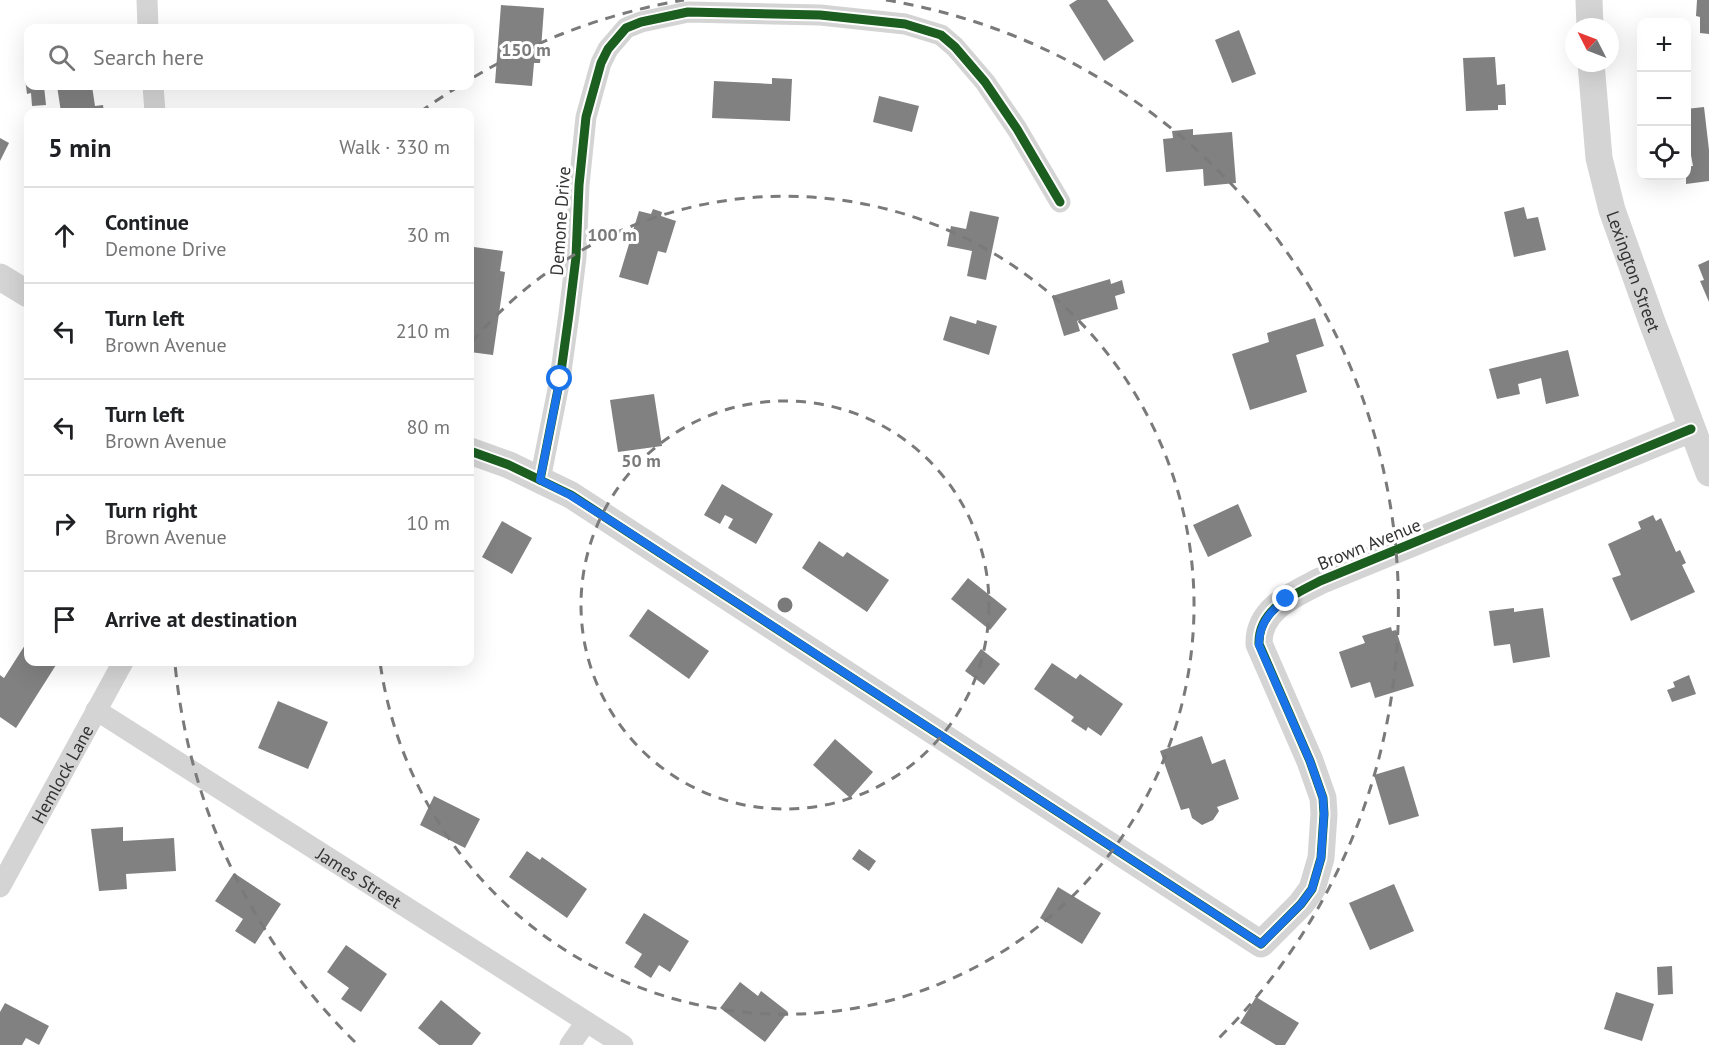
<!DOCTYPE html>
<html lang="en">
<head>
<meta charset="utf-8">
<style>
	body { margin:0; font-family:"PT Sans",sans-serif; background:#f2f2f2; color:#202124 }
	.controls { position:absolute; right:18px; top:18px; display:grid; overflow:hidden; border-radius:12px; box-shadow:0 6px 24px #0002 }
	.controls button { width:54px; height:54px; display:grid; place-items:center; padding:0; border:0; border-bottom:2px solid #e0e0e0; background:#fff; color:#202124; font:30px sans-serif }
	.compass { position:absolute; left:1565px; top:18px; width:54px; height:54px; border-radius:50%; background:#fff; box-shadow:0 6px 24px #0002; rotate:312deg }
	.stop { position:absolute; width:18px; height:18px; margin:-14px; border:4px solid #1a73e8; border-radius:50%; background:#fff }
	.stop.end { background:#1a73e8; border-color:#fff; box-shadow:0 2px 6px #0008 }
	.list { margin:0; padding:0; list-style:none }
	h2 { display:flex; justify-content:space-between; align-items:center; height:78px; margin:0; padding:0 24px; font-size:26px }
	h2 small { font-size:20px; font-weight:400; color:#757577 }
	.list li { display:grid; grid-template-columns:39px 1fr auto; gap:18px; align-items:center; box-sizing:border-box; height:96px; padding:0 24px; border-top:2px solid #e0e0e0 }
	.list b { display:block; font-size:22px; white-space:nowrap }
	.list p { margin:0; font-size:20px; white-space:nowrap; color:#757577 }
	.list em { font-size:20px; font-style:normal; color:#757577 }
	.icon { flex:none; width:33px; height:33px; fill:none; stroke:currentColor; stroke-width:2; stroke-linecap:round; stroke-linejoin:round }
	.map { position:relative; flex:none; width:1709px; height:1045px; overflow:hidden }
	.search { position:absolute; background:#fff; box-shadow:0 6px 24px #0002; left:24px; top:24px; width:450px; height:66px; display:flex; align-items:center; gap:15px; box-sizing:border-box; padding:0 21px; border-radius:12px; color:#757577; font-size:22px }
	.panel { position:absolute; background:#fff; box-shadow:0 6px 24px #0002; left:24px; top:108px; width:450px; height:558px; border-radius:12px }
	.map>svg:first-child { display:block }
</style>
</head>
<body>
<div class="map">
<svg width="1709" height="1045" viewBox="0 0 1709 1045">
	<rect width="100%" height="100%" fill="#fff"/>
	<g fill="#818181">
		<polygon points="1077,0 1107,0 1134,41 1104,61 1069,5"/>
		<polygon points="1697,0 1709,0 1709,34 1700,33 1700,17 1696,16"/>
		<polygon points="501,5 544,8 540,63 534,63 532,86 495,83"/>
		<polygon points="1239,30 1256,74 1232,83 1215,40"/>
		<polygon points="1495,57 1497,85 1505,84 1506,105 1498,105 1498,110 1466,111 1463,58"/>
		<polygon points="25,78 28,78 28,86 44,86 46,105 32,106 31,93 27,94"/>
		<polygon points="772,78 792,79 790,121 712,118 714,81 772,84"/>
		<polygon points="57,86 92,86 95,106 103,105 104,112 61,112"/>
		<polygon points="879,96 919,106 912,132 873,122"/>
		<polygon points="1704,107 1709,150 1709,181 1686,184 1686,167 1693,166 1691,155 1686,155 1686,109"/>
		<polygon points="1193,129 1193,135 1232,132 1236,183 1204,186 1203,169 1166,172 1163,139 1173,138 1172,131"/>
		<polygon points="0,138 9,143 0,161"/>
		<polygon points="1524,207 1527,219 1538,217 1546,250 1514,257 1504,212"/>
		<polygon points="653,209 662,212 661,216 676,221 666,253 658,251 648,285 619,277 639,211 651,214"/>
		<polygon points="970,211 999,217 986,280 967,276 972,251 947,246 951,226 966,229"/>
		<polygon points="474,247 503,251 500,271 505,272 493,355 470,352 470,265 472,266"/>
		<polygon points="1709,260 1709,302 1700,281 1704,280 1698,265"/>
		<polygon points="1110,279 1111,284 1122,280 1125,293 1115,296 1118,309 1077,321 1080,331 1064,336 1052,296"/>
		<polygon points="950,316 976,324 977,320 997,326 989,355 943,340"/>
		<polygon points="1315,318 1324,346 1296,355 1307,392 1250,410 1232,354 1269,342 1267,333"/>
		<polygon points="1568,350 1579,396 1546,404 1541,378 1518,384 1520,394 1497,399 1489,369"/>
		<polygon points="654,394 662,446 618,452 610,400"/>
		<polygon points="722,484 773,514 756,544 728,528 733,519 725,515 720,524 704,515"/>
		<polygon points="1238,504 1252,536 1208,557 1193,525"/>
		<polygon points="1653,515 1656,521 1661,518 1676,552 1680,550 1686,563 1682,565 1695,592 1631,621 1612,578 1621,575 1608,544 1641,529 1638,522"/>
		<polygon points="502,521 532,538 512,574 482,557"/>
		<polygon points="819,541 843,557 847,552 889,580 867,612 802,568"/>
		<polygon points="968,578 1007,609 990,630 951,599"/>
		<polygon points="1514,608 1514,612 1543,608 1550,657 1513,663 1510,644 1494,646 1489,611"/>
		<polygon points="648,609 709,651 689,679 629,636"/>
		<polygon points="1391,627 1392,631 1396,630 1414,686 1375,698 1370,682 1351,688 1339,652 1365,643 1362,636"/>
		<polygon points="25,645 28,648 28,662 50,662 56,665 16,728 0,717 0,675 4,678"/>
		<polygon points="981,649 1000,664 984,685 965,671"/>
		<polygon points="1052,663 1076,679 1080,674 1123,704 1101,736 1088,727 1086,731 1071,721 1074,717 1034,689"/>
		<polygon points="1689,675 1696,694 1672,702 1667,690 1675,687 1673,682"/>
		<polygon points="278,701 328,722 308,769 258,748"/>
		<polygon points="1202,736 1212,764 1225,759 1239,799 1217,807 1219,811 1213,820 1202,825 1192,818 1189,808 1181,810 1160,751"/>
		<polygon points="835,739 873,772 850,798 813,765"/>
		<polygon points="1404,766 1419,816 1389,825 1374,775"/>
		<polygon points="434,796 480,819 465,848 420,825"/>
		<polygon points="123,827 123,841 174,838 176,871 126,874 127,889 99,891 91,829"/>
		<polygon points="859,849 876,861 869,871 852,859"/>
		<polygon points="527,851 540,860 542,857 587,889 567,918 509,877"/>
		<polygon points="234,873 281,904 255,944 235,931 243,919 215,901"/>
		<polygon points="1394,884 1414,931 1370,950 1349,903"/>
		<polygon points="1058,887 1101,913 1082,944 1040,918"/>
		<polygon points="644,913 689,941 670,972 659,965 651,978 634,967 642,954 625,943"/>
		<polygon points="346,945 387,974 361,1012 341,999 349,988 327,972"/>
		<polygon points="1672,966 1673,994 1658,995 1657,967"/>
		<polygon points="740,982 758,996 761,991 788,1012 765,1042 720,1008"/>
		<polygon points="1616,992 1654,1004 1642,1041 1604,1029"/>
		<polygon points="1256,997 1299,1023 1285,1045 1276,1045 1240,1023"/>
		<polygon points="441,1000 481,1033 472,1045 439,1045 418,1028"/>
		<polygon points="5,1003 49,1026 39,1045 26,1038 22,1045 0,1045 0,1012"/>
	</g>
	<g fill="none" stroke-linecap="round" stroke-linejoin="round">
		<g stroke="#d4d4d4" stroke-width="21">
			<polyline points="147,0 148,28"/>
			<polyline points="153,86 155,112"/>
			<polyline points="540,480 560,379 569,314 576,257 579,185 586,117 601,63 608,49 626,28 641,22 688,12 820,15 905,24 941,35 955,47 985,82 1017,129 1060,202"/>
			<path id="s1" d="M 96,710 L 623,1045"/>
			<path id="s2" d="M 0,887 L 123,662"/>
			<polyline points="570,1045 586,1022"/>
		</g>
		<g stroke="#d4d4d4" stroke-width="27">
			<polyline points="1589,0 1590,27"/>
			<path id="s3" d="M 1591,63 L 1599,158 L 1612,210 L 1652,322 L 1709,473"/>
			<polyline points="0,277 28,294"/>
			<path d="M 470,451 L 509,465 L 571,495 L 1261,944 L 1301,904 L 1312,889 L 1321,858 L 1324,814 L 1323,798 L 1310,761 L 1259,644 C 1258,609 1293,595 1320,581 L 1691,429"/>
		</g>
		<g stroke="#fff" stroke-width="13">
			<g id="cycleway">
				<path d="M 470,451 L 509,465 L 571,495 L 1261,944 L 1301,904 L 1312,889 L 1321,858 L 1324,814 L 1323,798 L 1310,761 L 1259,644 C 1258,609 1293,595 1320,581 L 1691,429"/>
				<polyline points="540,480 560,379 569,314 576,257 579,185 586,117 601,63 608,49 626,28 641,22 688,12 820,15 905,24 941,35 955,47 985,82 1017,129 1060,202"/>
			</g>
		</g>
		<use href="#cycleway" stroke="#1b5e20" stroke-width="9"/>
	</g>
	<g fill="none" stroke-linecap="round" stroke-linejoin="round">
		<path stroke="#1a73e8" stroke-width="8" d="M 560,379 L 540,480 L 570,495 L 619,526 L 1261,944 L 1301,904 L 1312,889 L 1321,858 L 1324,814 L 1323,798 L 1310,761 L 1259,645 C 1259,623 1270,612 1286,599"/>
	</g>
	<g fill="none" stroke="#7a7a7a" stroke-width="3" stroke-dasharray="10 8">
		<circle cx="785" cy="605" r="204"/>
		<path d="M472 342A409 409 0 1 1 380 662"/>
		<path d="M355 1042A613 613 0 0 1 175 664M420 112A613 613 0 0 1 456 88M474 77A613 613 0 0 1 684 0M886 0A613 613 0 0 1 1215 1042"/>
	</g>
	<g text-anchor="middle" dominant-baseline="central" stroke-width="6" stroke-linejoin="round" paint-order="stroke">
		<g font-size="18" fill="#333" stroke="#fff">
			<text transform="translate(560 221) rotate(-86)">Demone Drive</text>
			<text stroke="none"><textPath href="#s3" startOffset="214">Lexington Street</textPath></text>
			<text transform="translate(1369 544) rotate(-22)">Brown Avenue</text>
			<text stroke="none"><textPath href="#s2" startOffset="129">Hemlock Lane</textPath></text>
			<text stroke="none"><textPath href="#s1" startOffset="312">James Street</textPath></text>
		</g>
	</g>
	<circle cx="785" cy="605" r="9" fill="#7a7a7a" stroke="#fff" stroke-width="3"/>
	<g font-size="18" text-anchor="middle" font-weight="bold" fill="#7a7a7a" stroke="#fff" stroke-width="6" stroke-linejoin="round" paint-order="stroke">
		<text x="526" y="56">150 m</text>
		<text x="612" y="241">100 m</text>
		<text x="641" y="467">50 m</text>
	</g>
</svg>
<div class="controls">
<button>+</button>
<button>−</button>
<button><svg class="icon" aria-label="locate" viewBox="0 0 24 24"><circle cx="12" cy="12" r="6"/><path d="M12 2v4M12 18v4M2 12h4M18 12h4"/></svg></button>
</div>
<svg class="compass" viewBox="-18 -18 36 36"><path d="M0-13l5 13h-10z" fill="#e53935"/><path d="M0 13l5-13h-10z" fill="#757577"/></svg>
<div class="stop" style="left:560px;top:379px"></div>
<div class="stop end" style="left:1286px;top:599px"></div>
<div class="search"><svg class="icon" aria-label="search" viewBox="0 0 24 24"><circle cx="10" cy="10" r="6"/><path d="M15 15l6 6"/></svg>Search here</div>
<section class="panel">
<h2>5 min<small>Walk · 330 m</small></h2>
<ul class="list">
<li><svg class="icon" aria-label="ahead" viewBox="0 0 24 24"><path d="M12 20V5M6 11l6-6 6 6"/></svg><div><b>Continue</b><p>Demone Drive</p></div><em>30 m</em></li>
<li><svg class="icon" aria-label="left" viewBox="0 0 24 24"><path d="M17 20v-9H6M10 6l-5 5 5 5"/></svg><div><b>Turn left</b><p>Brown Avenue</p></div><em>210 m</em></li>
<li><svg class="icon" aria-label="left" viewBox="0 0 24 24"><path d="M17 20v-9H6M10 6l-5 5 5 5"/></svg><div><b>Turn left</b><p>Brown Avenue</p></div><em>80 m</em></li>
<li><svg class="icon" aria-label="right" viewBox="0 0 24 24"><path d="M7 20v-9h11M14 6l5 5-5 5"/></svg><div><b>Turn right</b><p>Brown Avenue</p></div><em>10 m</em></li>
<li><svg class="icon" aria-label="arrive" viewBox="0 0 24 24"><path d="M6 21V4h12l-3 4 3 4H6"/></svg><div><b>Arrive at destination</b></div></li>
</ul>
</section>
</div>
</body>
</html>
